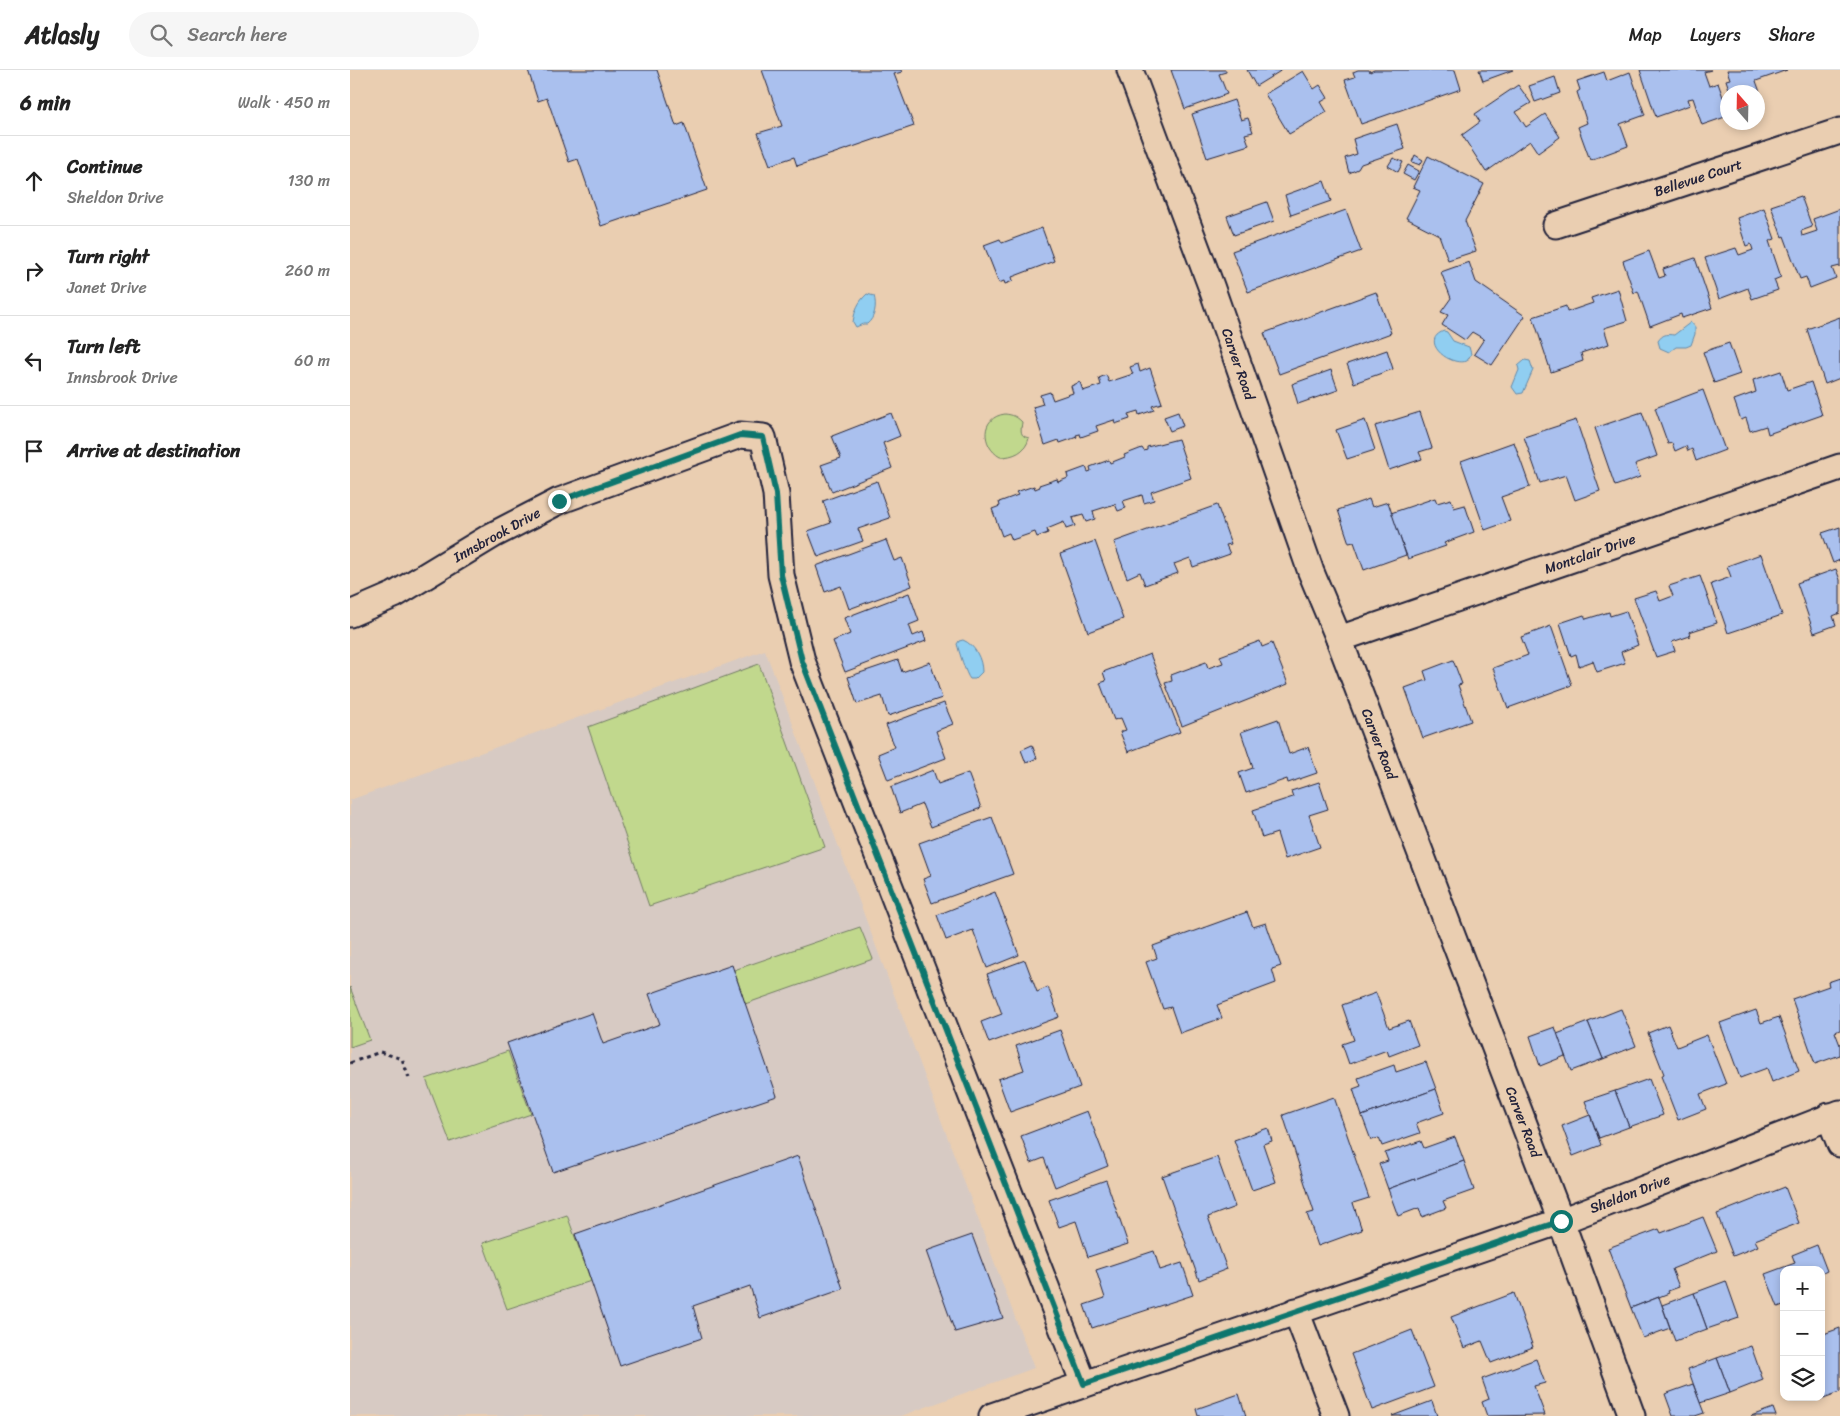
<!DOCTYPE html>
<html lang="en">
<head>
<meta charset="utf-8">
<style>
	body { margin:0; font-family:Sriracha,sans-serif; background:#f6f6f6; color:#222 }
	.controls { position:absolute; right:15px; bottom:15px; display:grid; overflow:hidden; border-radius:10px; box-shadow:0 2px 8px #0003 }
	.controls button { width:45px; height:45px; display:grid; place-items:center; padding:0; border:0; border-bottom:1px solid #e0e0e0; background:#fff; color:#222; font:25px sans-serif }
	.compass { position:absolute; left:1370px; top:15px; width:45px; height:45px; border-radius:50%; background:#fff; box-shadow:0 2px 8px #0003; rotate:340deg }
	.stop { position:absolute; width:15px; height:15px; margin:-11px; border:4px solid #0f766e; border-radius:50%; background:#fff }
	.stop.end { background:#0f766e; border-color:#fff; box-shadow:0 1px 5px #0008 }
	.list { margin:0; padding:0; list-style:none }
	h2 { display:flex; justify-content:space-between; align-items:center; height:65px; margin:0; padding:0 20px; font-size:21px }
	h2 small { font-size:16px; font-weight:400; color:#767676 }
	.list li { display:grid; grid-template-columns:32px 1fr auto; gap:15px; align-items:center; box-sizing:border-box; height:90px; padding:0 20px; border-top:1px solid #e0e0e0 }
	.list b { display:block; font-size:19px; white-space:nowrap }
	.list p { margin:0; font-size:16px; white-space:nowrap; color:#767676 }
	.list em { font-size:16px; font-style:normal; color:#767676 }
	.icon { flex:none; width:28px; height:28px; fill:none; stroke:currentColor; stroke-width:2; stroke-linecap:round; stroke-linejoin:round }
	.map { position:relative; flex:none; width:1490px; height:1346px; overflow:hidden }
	header { display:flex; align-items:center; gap:30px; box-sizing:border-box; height:70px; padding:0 25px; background:#fff; border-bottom:1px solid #e0e0e0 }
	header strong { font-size:24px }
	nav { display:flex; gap:28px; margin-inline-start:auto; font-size:18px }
	.search { width:350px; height:45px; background:#f6f6f6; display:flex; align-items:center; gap:12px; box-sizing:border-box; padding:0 18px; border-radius:28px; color:#767676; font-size:19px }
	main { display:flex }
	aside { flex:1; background:#fff }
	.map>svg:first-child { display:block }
</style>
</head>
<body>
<header>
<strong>Atlasly</strong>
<div class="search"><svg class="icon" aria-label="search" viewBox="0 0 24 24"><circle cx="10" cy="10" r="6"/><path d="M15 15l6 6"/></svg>Search here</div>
<nav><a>Map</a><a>Layers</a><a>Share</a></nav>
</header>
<main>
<aside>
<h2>6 min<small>Walk · 450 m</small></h2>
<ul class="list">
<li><svg class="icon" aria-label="ahead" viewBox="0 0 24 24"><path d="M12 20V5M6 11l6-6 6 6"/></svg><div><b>Continue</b><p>Sheldon Drive</p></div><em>130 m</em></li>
<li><svg class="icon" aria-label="right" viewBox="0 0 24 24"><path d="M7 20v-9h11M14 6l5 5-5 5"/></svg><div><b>Turn right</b><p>Janet Drive</p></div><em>260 m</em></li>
<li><svg class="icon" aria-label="left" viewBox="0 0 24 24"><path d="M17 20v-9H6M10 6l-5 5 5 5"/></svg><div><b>Turn left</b><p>Innsbrook Drive</p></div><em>60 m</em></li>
<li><svg class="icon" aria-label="arrive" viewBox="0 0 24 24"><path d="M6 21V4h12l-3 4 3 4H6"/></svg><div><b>Arrive at destination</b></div></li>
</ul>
</aside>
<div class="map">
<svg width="1490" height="1346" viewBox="0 0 1490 1346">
	<rect width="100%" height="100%" fill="#eaceb1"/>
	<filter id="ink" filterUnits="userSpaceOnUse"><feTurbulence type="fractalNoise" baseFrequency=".02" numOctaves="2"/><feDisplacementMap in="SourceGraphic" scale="10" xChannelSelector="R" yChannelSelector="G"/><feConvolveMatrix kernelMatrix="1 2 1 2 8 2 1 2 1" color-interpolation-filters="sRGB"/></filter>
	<g filter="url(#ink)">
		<polygon fill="#d7cac3" points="415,580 684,1298 551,1346 0,1346 0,730"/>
		<g fill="#c1d88d" stroke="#727d64">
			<path d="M 655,344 C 663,345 666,346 672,352 C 671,360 669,366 679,368 C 676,382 663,387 650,387 C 631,376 630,347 655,344 Z"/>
			<polygon points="409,594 475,777 299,836 238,657"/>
			<polygon points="510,857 523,889 395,934 384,900"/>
			<polygon points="0,917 20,970 0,977"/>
			<polygon points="158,981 181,1044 100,1072 76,1009"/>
			<polygon points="217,1145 241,1211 157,1239 133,1173"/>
		</g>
		<g fill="#90cef1" stroke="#6489a8">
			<path d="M 517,224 L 524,226 C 527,235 525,248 517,254 L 513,254 L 506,257 L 503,252 C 505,240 508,232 517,224 Z"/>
			<path d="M 1341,252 L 1345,257 L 1345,264 L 1341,275 L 1336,277 L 1326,277 L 1319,282 L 1310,278 L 1308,271 C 1313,264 1316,264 1324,265 Z"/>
			<path d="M 1094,261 L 1097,262 L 1103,271 L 1119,277 L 1121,284 L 1117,291 C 1098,297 1069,270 1094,261 Z"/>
			<polygon points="1175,290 1180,291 1183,300 1173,323 1167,324 1162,317 1169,300 1168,296"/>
			<path d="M 613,570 C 625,575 632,589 632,602 L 625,609 L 620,609 C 616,605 609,581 607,574 L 609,571 Z"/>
		</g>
		<g fill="#aac0ee" stroke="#22223b">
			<polygon points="178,0 307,0 326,56 334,53 357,120 251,156 228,89 219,92 197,28 188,31"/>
			<polygon points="412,0 551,0 552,2 544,4 564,56 447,96 444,87 420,95 408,63 432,56"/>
			<polygon points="821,0 876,0 876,2 869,4 877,24 835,39"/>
			<polygon points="897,0 932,0 906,16"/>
			<polygon points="1008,0 1019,0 1020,2 1024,0 1105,0 1111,19 1011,54 995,10 1005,7 1003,2"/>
			<polygon points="1129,0 1163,0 1133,11"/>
			<polygon points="1290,0 1361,0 1354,2 1359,16 1368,13 1378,41 1378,46 1352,55 1343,28 1338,29 1340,35 1306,47"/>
			<polygon points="1377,0 1437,0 1406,11 1414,33 1408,35 1408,22 1380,22 1376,10 1380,9"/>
			<polygon points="953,1 964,19 970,15 978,28 971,32 977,42 939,64 915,24"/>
			<polygon points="1254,2 1257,11 1280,2 1295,45 1270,54 1278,76 1240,90 1228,57 1237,53 1227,22 1230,20 1227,11"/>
			<polygon points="1205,7 1210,23 1185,32 1179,16"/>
			<polygon points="1168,15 1181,33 1166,42 1176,57 1195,44 1210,67 1188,83 1180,71 1136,102 1112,65 1130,52 1125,44"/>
			<polygon points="884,30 891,50 898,48 903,62 895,64 899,75 857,88 842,44"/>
			<polygon points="1047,54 1055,79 1011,94 1008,99 999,103 995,88 1007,84 1003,69"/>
			<polygon points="1065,85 1073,90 1070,95 1062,92"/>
			<polygon points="1078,86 1134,114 1115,151 1126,181 1098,190 1089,165 1056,148 1070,120 1063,117"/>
			<polygon points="1043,88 1053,92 1048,102 1038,96"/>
			<polygon points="1058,95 1069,101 1064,110 1053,104"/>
			<polygon points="974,111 981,131 941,145 935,125"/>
			<polygon points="1451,126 1462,157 1451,161 1452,166 1467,161 1463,149 1490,139 1490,196 1482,198 1486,208 1460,218 1456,207 1450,209 1434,166 1432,167 1421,136"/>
			<polygon points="917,132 924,151 884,165 877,146"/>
			<polygon points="1414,138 1425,169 1419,171 1431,207 1424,210 1428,220 1402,229 1398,218 1369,229 1355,188 1386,178 1389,185 1403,180 1401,174 1396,176 1387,148"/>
			<polygon points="996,140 1011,181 898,222 882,181"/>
			<polygon points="692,158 704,191 662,207 663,211 655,214 654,211 649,213 634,175 650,169 652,173"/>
			<polygon points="1299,181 1309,208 1315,206 1313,199 1345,188 1362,238 1332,248 1331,244 1300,256 1288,221 1284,223 1273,191"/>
			<polygon points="1119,192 1126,212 1175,246 1142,295 1124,284 1134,269 1122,262 1115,270 1092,255 1098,245 1091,242 1101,228 1091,202"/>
			<polygon points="1268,219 1277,251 1254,258 1259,274 1231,283 1233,291 1201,302 1183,247 1216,236 1217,242 1243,233 1241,228"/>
			<polygon points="1026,222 1041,263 929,304 914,263"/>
			<polygon points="1490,247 1490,308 1475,314 1457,259"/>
			<polygon points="1379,273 1390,304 1364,313 1353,282"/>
			<polygon points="1037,280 1043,299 1004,313 997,294"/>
			<polygon points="788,294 790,302 800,298 812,333 802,336 804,340 789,345 788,341 778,344 780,349 765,354 764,350 746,356 748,361 731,367 730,364 726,365 727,367 710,373 709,370 695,375 683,337 693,334 690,325 700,322 703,330 723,323 721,316 730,312 733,321 751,315 749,308 756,305 759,312 783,304 780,297"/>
			<polygon points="981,300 988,320 948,334 942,314"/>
			<polygon points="1431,301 1437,320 1461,312 1472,345 1418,364 1416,356 1400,361 1396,348 1391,350 1384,330 1406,322 1403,310"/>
			<polygon points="1353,320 1375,380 1346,391 1342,379 1338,381 1336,376 1325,381 1322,373 1318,374 1305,338"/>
			<polygon points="828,342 833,356 820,361 814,347"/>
			<polygon points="1070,342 1082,378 1069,382 1072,389 1039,400 1025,356"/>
			<polygon points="1292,342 1307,386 1285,394 1290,407 1265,416 1245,358"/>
			<polygon points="541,343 550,366 533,373 542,398 482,422 471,395 491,388 482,366"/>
			<polygon points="1015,350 1025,380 997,389 986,360"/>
			<polygon points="1226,350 1250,421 1225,430 1216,405 1190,413 1174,367"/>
			<polygon points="828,369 841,408 801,422 804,430 794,433 792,425 773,431 776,438 768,441 765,434 743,441 745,449 736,452 733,445 722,448 725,456 716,459 714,452 697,459 698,463 687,467 685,462 662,470 659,463 652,466 642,439 650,436 649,432 668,425 666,422 684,416 685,419 690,417 689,415 707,409 708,412 718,408 717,404 736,397 738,402 741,401 740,397 759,390 760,393 775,387 774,385 792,378 794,381 797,380 797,377"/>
			<polygon points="1164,372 1180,417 1151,427 1160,451 1135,460 1111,391"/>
			<polygon points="527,411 540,448 508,459 513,471 468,487 458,461 481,453 473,431"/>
			<polygon points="1085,428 1087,433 1101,429 1104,438 1115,435 1124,462 1094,473 1096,476 1058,489 1041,443"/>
			<polygon points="1019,429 1022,437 1038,432 1056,485 1014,500 1004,472 999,473 988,440"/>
			<polygon points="867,435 881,474 876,475 880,484 843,497 840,488 824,494 828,503 795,515 790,502 777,508 764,472"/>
			<polygon points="1490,457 1490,490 1483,493 1472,463"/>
			<polygon points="536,470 544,491 552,488 562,516 499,539 491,516 475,522 466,496"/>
			<polygon points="745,471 773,549 738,562 710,484"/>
			<polygon points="1411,484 1432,545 1378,563 1361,514 1381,507 1377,496"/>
			<polygon points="1486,499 1490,510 1490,543 1483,546 1486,555 1464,563 1447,513"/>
			<polygon points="1350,506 1367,553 1339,562 1340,566 1322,572 1325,581 1306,587 1284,528 1306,521 1310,531 1323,526 1319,516"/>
			<polygon points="559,523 569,551 559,555 563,566 573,562 576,571 495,602 483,571 500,564 494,548"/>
			<polygon points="1276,541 1288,575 1271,582 1275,593 1247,602 1243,591 1229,596 1226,584 1221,586 1210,553 1234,545 1236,549 1259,542 1260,546"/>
			<polygon points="1201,556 1222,615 1158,638 1143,598 1178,585 1171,567"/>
			<polygon points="910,571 912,577 922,573 938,614 832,656 815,613 822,611 821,605 856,592 858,598 873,593 870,586"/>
			<polygon points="800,584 830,662 778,682 770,662 776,660 771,648 764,650 750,613 756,611 753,602"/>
			<polygon points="548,590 552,602 580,592 592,628 538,646 532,626 507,634 498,607"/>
			<polygon points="1103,590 1112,614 1108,615 1121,651 1073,668 1055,618 1077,610 1074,601"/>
			<polygon points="594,633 603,654 586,661 596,688 538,710 528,684 545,677 536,655"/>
			<polygon points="928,649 939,684 958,677 967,703 938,713 937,709 896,723 889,703 903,698 891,662"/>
			<polygon points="682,675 687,688 676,693 671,680"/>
			<polygon points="583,700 588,714 618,703 631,738 581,757 572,734 550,743 541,717"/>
			<polygon points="969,712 978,739 959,745 970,777 935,789 927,763 912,768 903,740 943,727 941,721"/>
			<polygon points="642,747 663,804 582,833 573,809 581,806 569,773"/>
			<polygon points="645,822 669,885 637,898 623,860 596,870 587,845"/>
			<polygon points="897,842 903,857 916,853 931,896 922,899 926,913 867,935 872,948 830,963 821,937 813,939 796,892 807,888 803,876"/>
			<polygon points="675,890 687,922 698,917 709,947 639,973 631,952 652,944 637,904"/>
			<polygon points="382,895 427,1026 203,1102 157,973 242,943 253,974 310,954 299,924"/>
			<polygon points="1490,908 1490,960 1485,962 1490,975 1490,985 1465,994 1442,929 1479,916 1478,912"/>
			<polygon points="1026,923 1039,958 1059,951 1068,975 1039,986 1037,980 999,994 992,974 1004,970 992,935"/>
			<polygon points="1271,939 1286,976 1253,989 1238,952"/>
			<polygon points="1406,940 1411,953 1429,947 1449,1001 1422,1012 1417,998 1390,1008 1370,953"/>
			<polygon points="1238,952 1253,989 1221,1001 1207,964"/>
			<polygon points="1318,955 1327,977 1357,965 1376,1014 1350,1024 1356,1039 1328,1050 1311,1006 1314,1004 1298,963"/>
			<polygon points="1205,957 1215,986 1190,996 1180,966"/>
			<polygon points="710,960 730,1017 660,1042 648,1009 674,1000 666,976"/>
			<polygon points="1076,992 1086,1019 1012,1046 1003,1019 1011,1016 1008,1008 1044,995 1046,1002"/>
			<polygon points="1299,1009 1313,1045 1279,1057 1265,1021"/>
			<polygon points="1086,1019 1094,1043 1066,1053 1070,1063 1032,1076 1029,1068 1021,1070 1012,1046"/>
			<polygon points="1265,1021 1279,1057 1249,1068 1235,1031"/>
			<polygon points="984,1027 1019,1128 1003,1133 1012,1160 968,1176 957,1144 964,1142 933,1045"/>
			<polygon points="737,1041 758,1096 705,1117 694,1088 681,1093 671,1066"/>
			<polygon points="1240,1045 1251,1075 1223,1086 1212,1056"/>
			<polygon points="918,1058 922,1071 913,1074 926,1112 902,1120 884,1070"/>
			<polygon points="1105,1067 1114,1091 1038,1119 1029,1094 1038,1091 1035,1083 1071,1071 1074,1078"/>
			<polygon points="448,1086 493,1219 410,1248 400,1216 343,1236 352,1268 270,1296 225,1164"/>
			<polygon points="867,1087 885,1137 858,1147 877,1199 849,1210 812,1106"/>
			<polygon points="1114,1091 1124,1120 1093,1131 1096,1138 1072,1147 1069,1138 1048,1146 1038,1119"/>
			<polygon points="756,1110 778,1174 738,1187 726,1151 709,1157 699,1130"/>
			<polygon points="1435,1117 1449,1153 1405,1170 1408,1176 1383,1186 1367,1144"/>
			<polygon points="1353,1147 1367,1181 1322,1199 1329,1217 1318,1221 1319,1223 1281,1238 1258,1178 1309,1159 1311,1163"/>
			<polygon points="622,1165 653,1248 605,1262 576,1181"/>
			<polygon points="1467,1175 1477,1201 1471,1204 1471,1200 1434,1200 1434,1237 1433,1235 1428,1237 1415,1204 1445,1193 1442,1185"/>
			<polygon points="804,1181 810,1200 832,1193 843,1225 742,1258 734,1235 755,1228 746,1200"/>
			<polygon points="1376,1211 1389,1248 1357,1259 1344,1223"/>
			<polygon points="1164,1223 1183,1277 1141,1293 1132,1271 1114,1278 1101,1247"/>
			<polygon points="1344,1223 1357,1259 1325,1271 1312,1235"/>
			<polygon points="1309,1227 1320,1258 1293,1268 1281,1238"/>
			<polygon points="1490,1258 1490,1322 1468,1330 1467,1327 1471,1327 1471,1265"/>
			<polygon points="1062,1260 1084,1317 1022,1340 1001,1284"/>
			<polygon points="1401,1276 1413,1310 1380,1323 1367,1288"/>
			<polygon points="1367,1288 1380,1323 1350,1333 1338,1299"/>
			<polygon points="1186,1289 1195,1313 1184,1316 1195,1345 1137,1346 1132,1332 1139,1329 1132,1309"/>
			<polygon points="1343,1314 1354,1343 1345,1346 1323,1346 1315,1324"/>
			<polygon points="889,1324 896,1346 848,1346 846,1339"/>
			<polygon points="1082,1331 1087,1346 1042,1346"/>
			<polygon points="1423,1338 1426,1346 1401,1346"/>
		</g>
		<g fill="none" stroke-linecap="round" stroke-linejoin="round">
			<g stroke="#22223b" stroke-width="29">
				<g id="minor">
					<polyline points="780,0 861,216 961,502 989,569 1211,1151 1282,1346"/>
					<polyline points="1206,155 1490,61"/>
					<polyline points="0,544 44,525 143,465 209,431 390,365 413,367 426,424 431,505 452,591 734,1314"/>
					<polyline points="989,569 1490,397"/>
					<polyline points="1479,1046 1490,1074"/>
					<polyline points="946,1241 986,1346"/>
					<polyline points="642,1346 1211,1151 1490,1043"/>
				</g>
			</g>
			<polyline stroke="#22223b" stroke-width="3" stroke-dasharray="4 4" stroke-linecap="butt" points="0,993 30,982 52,989 59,1008"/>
			<use href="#minor" stroke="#eaceb1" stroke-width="25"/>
		</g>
	</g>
	<g fill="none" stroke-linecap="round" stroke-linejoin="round" filter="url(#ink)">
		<polyline stroke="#0f766e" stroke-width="6" points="209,431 390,365 413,367 426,424 431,505 452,591 734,1314 1211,1151"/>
	</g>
	<g text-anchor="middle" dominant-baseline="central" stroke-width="4" stroke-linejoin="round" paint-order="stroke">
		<g font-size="14" fill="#22223b" stroke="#eaceb1">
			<text transform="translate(1348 108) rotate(-18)">Bellevue Court</text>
			<text transform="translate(888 294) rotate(71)">Carver Road</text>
			<text transform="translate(147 465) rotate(-29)">Innsbrook Drive</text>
			<text transform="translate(1240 484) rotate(-19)">Montclair Drive</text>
			<text transform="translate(1029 674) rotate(69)">Carver Road</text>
			<text transform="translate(1173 1052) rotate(69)">Carver Road</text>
			<text transform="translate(1280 1124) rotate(-21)">Sheldon Drive</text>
		</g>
	</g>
</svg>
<div class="controls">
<button>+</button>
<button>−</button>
<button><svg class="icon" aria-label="layers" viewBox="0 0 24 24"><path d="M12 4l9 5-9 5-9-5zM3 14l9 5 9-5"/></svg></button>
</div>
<svg class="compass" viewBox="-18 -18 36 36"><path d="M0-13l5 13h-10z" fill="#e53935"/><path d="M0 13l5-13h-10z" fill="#767676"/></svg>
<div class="stop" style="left:1211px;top:1151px"></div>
<div class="stop end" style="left:209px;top:431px"></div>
</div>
</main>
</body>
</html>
